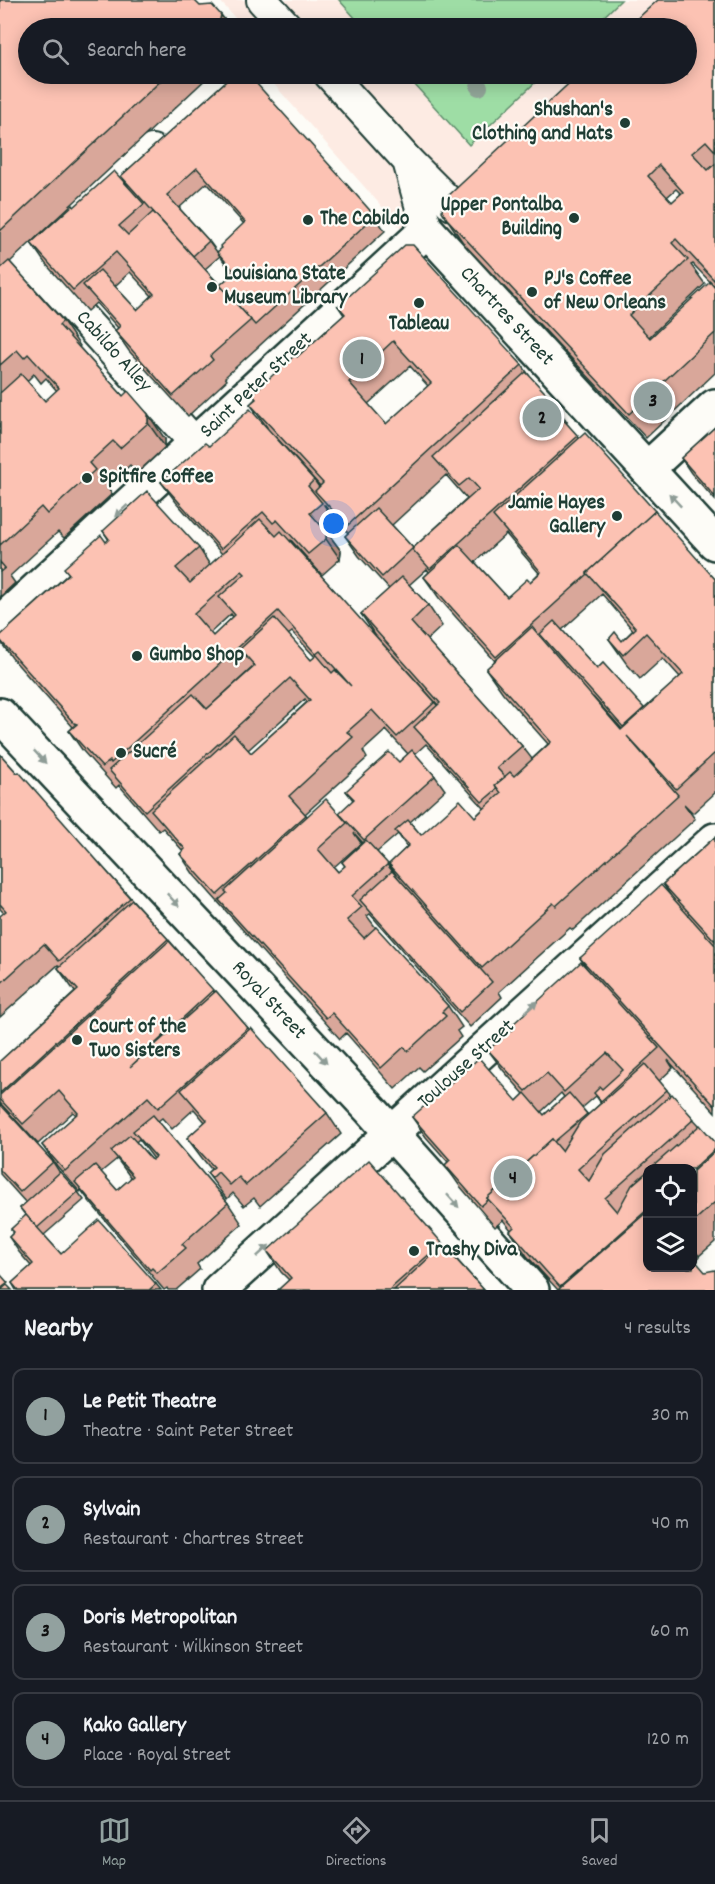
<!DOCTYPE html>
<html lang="en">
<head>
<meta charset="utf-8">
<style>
	body { margin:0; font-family:Dekko,sans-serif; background:#242831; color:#f1f3f6 }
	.controls { position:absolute; right:18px; bottom:18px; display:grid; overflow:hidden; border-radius:12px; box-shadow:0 3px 15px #0003 }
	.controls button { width:54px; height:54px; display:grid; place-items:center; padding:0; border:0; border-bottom:2px solid #363941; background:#171b24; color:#f1f3f6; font:30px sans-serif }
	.you { position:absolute; left:334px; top:524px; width:21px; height:21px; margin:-15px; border:4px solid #fff; border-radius:50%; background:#1a73e8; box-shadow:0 0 0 9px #1a73e833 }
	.badge { display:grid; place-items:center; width:39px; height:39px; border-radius:50%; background:#92a19f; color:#111; font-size:20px; font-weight:700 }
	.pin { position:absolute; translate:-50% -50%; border:3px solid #fff; box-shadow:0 2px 6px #0006 }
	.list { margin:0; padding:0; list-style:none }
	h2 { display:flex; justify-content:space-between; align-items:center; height:78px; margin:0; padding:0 24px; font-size:26px }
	h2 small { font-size:20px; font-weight:400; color:#9ea1a6 }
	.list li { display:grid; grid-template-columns:39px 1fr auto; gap:18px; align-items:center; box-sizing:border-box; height:96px; margin:0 12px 12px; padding:0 12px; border:2px solid #363941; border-radius:12px }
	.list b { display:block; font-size:22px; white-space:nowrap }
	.list p { margin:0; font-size:20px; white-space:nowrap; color:#9ea1a6 }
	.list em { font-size:20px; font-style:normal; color:#9ea1a6 }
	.icon { flex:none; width:33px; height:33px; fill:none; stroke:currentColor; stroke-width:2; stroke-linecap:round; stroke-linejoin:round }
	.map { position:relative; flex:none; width:715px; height:1290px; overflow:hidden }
	.search { position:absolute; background:#171b24; box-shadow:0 3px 15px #0003; left:18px; right:18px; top:18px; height:66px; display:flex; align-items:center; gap:15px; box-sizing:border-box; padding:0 21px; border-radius:33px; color:#9ea1a6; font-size:22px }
	.sheet { height:510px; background:#171b24 }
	nav { display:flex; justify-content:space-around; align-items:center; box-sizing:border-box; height:84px; border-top:2px solid #363941; background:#171b24; font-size:16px; color:#9ea1a6 }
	nav a { display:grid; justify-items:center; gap:3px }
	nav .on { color:#92a19f }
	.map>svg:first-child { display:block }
</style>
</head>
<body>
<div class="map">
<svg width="715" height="1290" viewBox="0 0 715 1290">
	<rect width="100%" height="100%" fill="#fdfcf7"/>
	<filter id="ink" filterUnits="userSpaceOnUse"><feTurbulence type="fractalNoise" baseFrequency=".0167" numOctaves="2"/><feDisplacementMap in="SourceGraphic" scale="12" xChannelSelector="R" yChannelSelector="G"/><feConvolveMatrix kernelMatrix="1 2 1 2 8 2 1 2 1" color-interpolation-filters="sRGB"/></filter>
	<g filter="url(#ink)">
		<g fill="#fdebe3">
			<polygon points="219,0 339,0 364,28 244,28"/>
			<polygon points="621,0 702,0 671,28 592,28"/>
			<polygon points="265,74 405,74 469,145 544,74 623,74 440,245 413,242"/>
		</g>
		<g fill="#9edda5" stroke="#5e8d6c" stroke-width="1.5">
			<polygon points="339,0 621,0 592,28 364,28"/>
			<polygon points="405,74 544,74 469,145"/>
		</g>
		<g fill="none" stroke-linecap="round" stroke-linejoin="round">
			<g stroke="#1f3d34" stroke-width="34">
				<g id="pedestrian">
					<polyline points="262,0 288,28"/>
					<polyline points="329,74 408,161 427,230"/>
					<polyline points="410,163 452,205"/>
					<polyline points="31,261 195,443"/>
					<polyline points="0,290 152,150"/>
				</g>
			</g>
			<g stroke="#1f3d34" stroke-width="38">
				<g id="minor">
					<polyline points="647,469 715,406"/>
					<polyline points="0,623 427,230 715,543"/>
					<polyline points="0,715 371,1110 532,1290"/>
					<polyline points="219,1290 715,840"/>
				</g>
			</g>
			<use href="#pedestrian" stroke="#fdfcf7" stroke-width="30"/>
			<use href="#minor" stroke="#fdfcf7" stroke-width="33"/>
		</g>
		<circle fill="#91a598" cx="479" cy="87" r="9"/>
		<g fill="#d9a79a" stroke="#1f3d34" stroke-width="1.5" fill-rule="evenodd">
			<path d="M 0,0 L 200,6 L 221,15 L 231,28 L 28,28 L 28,74 L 209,74 L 210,75 L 10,262 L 63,321 L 80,346 L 79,347 L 123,396 L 165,439 L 165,447 L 137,473 L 130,465 L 107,487 L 112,494 L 64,538 L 58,532 L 10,576 L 15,583 L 0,597 ZM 34,374 L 41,383 L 46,378 L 57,391 L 45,401 L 27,381 Z"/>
			<path d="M 715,0 L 715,287 L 693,264 L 691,265 L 705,284 L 649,337 L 650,338 L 715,288 L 715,373 L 646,438 L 464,244 L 447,219 ZM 676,189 L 681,194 L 672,202 L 667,197 Z"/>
			<path d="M 234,74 L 375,216 L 385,231 L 225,377 L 227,380 L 188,416 L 129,351 L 115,331 L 118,328 L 96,303 L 87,311 L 45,263 L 31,243 L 74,207 L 128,186 L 121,176 ZM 207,183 L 244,224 L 222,249 L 217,252 L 228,267 L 233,274 L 220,285 L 205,269 L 220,256 L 209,241 L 179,208 ZM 130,272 L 152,296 L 137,310 L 115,286 Z"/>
			<path d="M 338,306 L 522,365 L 531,378 L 553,401 L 567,422 L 566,423 L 579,438 L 715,579 L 715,793 L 693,813 L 684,804 L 695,819 L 573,930 L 570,928 L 499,992 L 502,997 L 470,1027 L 370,914 L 367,916 L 376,928 L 448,1006 L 462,1027 L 457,1031 L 461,1037 L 423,1071 L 419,1067 L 395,1089 L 346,1033 L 340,1039 L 194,875 L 180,854 L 183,851 L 163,828 L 159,831 L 119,785 L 116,788 L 83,751 L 69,731 L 73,727 L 12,658 L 0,641 L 0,636 L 68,574 L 109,540 L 103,531 L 199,548 L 210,565 L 222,554 L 176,502 L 161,482 L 209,446 L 267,427 L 250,404 L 297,357 L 344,315 ZM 410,366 L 428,386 L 386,424 L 368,404 ZM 276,437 L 320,486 L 319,487 L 314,480 ZM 446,475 L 467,499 L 413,548 L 392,525 ZM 324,505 L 325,505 L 332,515 L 348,533 L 345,536 L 359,556 L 389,589 L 361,614 L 375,635 L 438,705 L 437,705 L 290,541 L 291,540 L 322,575 L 340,559 L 341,551 L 327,532 L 336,523 ZM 506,534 L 539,573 L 530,582 L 507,597 L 475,562 ZM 427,569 L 429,572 L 424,577 L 439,598 L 495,661 L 486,669 L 503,693 L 548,744 L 532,759 L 522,746 L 427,640 L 442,626 L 428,605 L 409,585 ZM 602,594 L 633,630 L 622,641 L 609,639 L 626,663 L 640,679 L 663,658 L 680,677 L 644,709 L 603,663 L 597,669 L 562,630 ZM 231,614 L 233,617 L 213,636 L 210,633 ZM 292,632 L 315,657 L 311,660 L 288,635 ZM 253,667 L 254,668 L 207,709 ZM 593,697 L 622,729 L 621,730 ZM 305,699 L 307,702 L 251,753 L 248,750 ZM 386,730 L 408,754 L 399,762 L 346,791 L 353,800 L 342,816 L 307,816 L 305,814 L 367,758 L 363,751 ZM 426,744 L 484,808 L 475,817 L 421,835 L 410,822 L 445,790 L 435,776 L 415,754 ZM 354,833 L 363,843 L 342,862 L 345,866 L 338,872 L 334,867 L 361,843 ZM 398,834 L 407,847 L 389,864 L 398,878 L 377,852 Z"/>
			<polygon points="715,427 715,500 691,473 681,458"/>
			<path d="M 0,754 L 168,939 L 214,992 L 216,991 L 249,1029 L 327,1113 L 341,1134 L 260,1206 L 254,1198 L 244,1206 L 233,1193 L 227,1199 L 222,1193 L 207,1173 L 211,1169 L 202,1158 L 187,1138 L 205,1122 L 194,1109 L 172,1129 L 162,1118 L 158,1121 L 228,1203 L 242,1224 L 197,1264 L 200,1269 L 176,1290 L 168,1290 L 167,1288 L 164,1290 L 90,1202 L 81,1190 L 80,1192 L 57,1166 L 42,1145 L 76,1115 L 73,1112 L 38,1144 L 0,1103 L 0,1061 L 75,992 L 58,968 L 60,966 L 58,965 L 0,1017 L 0,916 L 4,913 L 0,909 ZM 139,1139 L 154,1159 L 152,1160 L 136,1142 ZM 117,1159 L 131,1178 L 117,1190 L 101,1172 Z"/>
			<path d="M 715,837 L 715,1112 L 668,1060 L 673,1068 L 659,1081 L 671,1095 L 715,1142 L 715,1242 L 699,1256 L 697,1263 L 715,1290 L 558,1290 L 527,1256 L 510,1231 L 511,1230 L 503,1220 L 495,1227 L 459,1185 L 445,1165 L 448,1162 L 426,1137 L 412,1117 L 517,1101 L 524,1094 L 503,1070 L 488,1050 L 588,970 L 580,958 L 672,898 L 663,884 ZM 561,1093 L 564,1097 L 544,1115 L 541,1112 ZM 596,1096 L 601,1103 L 588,1115 L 582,1108 ZM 648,1168 L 693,1168 L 693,1268 L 648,1268 Z"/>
			<polygon points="0,1104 53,1162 60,1173 78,1192 84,1200 44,1235 61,1254 156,1284 161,1290 16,1290 12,1283 31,1266 19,1252 9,1237 14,1232 11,1229 26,1216 20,1208 26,1203 0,1174"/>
			<polygon points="442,1243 484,1290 278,1290 289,1280 281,1272 267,1251"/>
		</g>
		<g fill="#b0887d" stroke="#1f3d34" stroke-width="1.5">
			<polygon points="221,15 231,28 218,28"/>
			<polygon points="553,401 567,422 564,425 550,405"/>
			<polygon points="148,414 165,439 165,447 148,423"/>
			<polygon points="326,531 341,551 340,559 326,539"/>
			<polygon points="693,1248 699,1256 696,1267 693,1262"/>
		</g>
		<g fill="#fcc2b3" stroke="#1f3d34" stroke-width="1.5" fill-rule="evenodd">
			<polygon points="0,0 194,0 200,6 212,5 221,15 218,28 199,28 197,27 196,28 28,28 28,74 168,74 0,231"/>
			<path d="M 658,0 L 715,0 L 715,151 L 706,141 L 692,153 L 708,170 L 715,164 L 715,281 L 676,239 L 672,243 L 688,260 L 629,315 L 650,338 L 710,282 L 715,288 L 715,333 L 629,414 L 447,219 L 442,211 L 443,203 L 447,197 L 579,74 L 687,74 L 687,28 L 627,28 ZM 659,165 L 683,192 L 672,202 L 648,176 Z"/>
			<polygon points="234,74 248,74 375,216 255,325 220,285 235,272 217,252 222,248 220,246 245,222 197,168 167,195 209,241 193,256 121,176"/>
			<polygon points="114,171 144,204 119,226 128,235 153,212 251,320 210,356 213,360 173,396 115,331 120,326 83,285 100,270 137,310 154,294 116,252 73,290 31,243 73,205 74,207"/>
			<path d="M 405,245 L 413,245 L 522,365 L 347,526 L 315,491 L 323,483 L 250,404 L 256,399 L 252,394 L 295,355 L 297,357 L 345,314 L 338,306 ZM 393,341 L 431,383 L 386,424 L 349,382 Z"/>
			<polygon points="9,261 63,321 59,325 123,396 128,391 148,414 148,423 120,448 113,441 89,463 95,470 47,514 41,507 0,545 0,393 21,374 45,401 59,388 28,354 24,358 17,350 0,365 0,269"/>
			<polygon points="526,372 553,401 550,405 578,436 430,569 412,549 479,489 469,478 459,486 433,457"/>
			<polygon points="250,409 314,480 308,486 322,503 310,513 326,531 326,539 308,554 277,520 273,523 263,512 221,549 161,482 205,443 209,446"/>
			<polygon points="715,427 715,497 681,458"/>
			<polygon points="585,433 655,511 587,573 588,574 496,657 424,577 459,545 507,597 527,579 530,582 541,572 493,516"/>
			<path d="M 147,491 L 199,548 L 176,568 L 190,583 L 260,519 L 276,536 L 281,531 L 435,702 L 397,737 L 372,710 L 347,732 L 353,737 L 289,796 L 306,815 L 217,895 L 180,854 L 185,849 L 151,810 L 234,734 L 251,753 L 310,700 L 290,678 L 145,811 L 109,770 L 193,694 L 207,709 L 255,666 L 240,649 L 274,618 L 311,660 L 317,655 L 332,673 L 335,670 L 351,686 L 320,651 L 316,654 L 278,611 L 111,763 L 110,761 L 102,767 L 69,731 L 77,724 L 74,723 L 0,640 L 0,636 L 69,574 L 64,568 L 101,535 L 106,542 L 109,539 L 103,531 ZM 242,571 L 245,574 L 219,597 L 235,615 L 213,636 L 194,614 Z"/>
			<polygon points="376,508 413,548 382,577 345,536"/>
			<polygon points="655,511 715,579 715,753 676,789 627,736 678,795 556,906 553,903 482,968 389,864 409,845 395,831 408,820 421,835 460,800 475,817 501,793 495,785 510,772 514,776 551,742 486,669 532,627 621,730 683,674 646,633 623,655 609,639 615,632 622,641 636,628 587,573"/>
			<polygon points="0,562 5,568 0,572"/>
			<polygon points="402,577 428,605 411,622 522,746 497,768 505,777 495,785 497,789 482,802 414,727 440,703 361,614"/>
			<polygon points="554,621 597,669 603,663 644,708 623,727 540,634"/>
			<polygon points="412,750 435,776 364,840 339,813 354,799 346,791 389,752 399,762"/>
			<polygon points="0,754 17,773 19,772 130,898 59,961 44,944 0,984 0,916 6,911 0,904"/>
			<polygon points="326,799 347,823 318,849 338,872 345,866 342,862 366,840 388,864 352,896 362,907 347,920 364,938 376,927 448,1006 442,1012 446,1016 408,1051 404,1047 381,1068 332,1013 326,1018 219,900 227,893 225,891"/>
			<polygon points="715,837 715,941 663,884"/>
			<polygon points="392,871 492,982 460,1012 360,900"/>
			<polygon points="661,885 715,945 715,1106 580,958"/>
			<polygon points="132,900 168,939 0,1093 0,1061 78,990 58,968"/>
			<polygon points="169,941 213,990 130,1067 216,991 248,1028 158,1108 148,1097 65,1171 42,1145 78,1113 59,1091 23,1124 0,1099 0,1095"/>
			<polygon points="581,962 659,1048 601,1101 594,1093 600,1087 602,1089 623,1070 607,1053 564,1092 547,1073 526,1091 488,1050 515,1027 513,1024"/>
			<polygon points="251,1028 327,1113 246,1185 239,1177 230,1185 218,1172 212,1178 207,1173 214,1167 187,1138 207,1120 181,1090"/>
			<polygon points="479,1058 517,1101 525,1093 544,1115 569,1093 587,1114 554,1142 552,1139 487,1198 489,1199 481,1206 445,1165 450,1160 412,1117"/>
			<polygon points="645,1064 667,1090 578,1169 589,1181 605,1154 672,1094 694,1119 605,1198 617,1212 632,1185 648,1171 648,1209 560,1287 510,1231 514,1227 487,1198 552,1139 562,1151 580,1122"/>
			<polygon points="0,1104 53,1162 20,1192 0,1170"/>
			<polygon points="153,1115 228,1203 182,1244 186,1248 157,1273 152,1268 150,1270 75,1182 95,1165 117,1190 133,1176 111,1151 130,1135 152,1160 156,1157 133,1131"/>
			<polygon points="700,1125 715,1142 715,1149 693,1169 651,1168"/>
			<polygon points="715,1151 715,1202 693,1222 693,1171"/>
			<polygon points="369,1160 442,1243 389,1290 278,1290 291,1278 267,1251"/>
			<polygon points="60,1172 78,1192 37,1228 20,1208"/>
			<polygon points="648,1211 648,1268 693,1268 693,1258 705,1272 715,1270 715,1290 560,1290 559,1289"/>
			<polygon points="26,1215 61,1254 99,1220 156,1284 149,1290 18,1290 12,1283 33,1264 9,1237 14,1232 11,1229"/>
			<polygon points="443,1245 484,1290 394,1290"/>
			<polygon points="0,1274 8,1283 0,1289"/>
			<polygon points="7,1285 12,1290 1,1290"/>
		</g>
		<defs><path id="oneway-solid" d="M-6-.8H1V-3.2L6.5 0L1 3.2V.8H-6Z" transform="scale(1.5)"/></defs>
		<g fill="#8e9c96">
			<use href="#oneway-solid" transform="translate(675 500) rotate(-133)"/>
			<use href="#oneway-solid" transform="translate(121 511) rotate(137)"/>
			<use href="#oneway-solid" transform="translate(40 757) rotate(47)"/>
			<use href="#oneway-solid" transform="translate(173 900) rotate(47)"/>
			<use href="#oneway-solid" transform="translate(531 1007) rotate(-42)"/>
			<use href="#oneway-solid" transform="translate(321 1057) rotate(47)"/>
			<use href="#oneway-solid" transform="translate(453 1201) rotate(48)"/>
			<use href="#oneway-solid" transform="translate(263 1251) rotate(-42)"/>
		</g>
	</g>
	<g fill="#1f3d34" stroke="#fdfcf7" stroke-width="2">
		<circle cx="625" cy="123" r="6"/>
		<circle cx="574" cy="218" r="6"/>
		<circle cx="308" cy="220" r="6"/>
		<circle cx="212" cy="287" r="6"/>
		<circle cx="532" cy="292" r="6"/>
		<circle cx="419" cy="303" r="6"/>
		<circle cx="87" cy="478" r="6"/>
		<circle cx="617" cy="516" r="6"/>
		<circle cx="137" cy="656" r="6"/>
		<circle cx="121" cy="753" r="6"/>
		<circle cx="77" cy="1040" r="6"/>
		<circle cx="414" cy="1251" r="6"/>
	</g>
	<g text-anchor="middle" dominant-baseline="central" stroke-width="4.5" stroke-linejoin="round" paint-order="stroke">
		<g font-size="21" font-weight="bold" fill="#1f3d34" stroke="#fdfcf7" text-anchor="start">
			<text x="613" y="111" text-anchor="end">Shushan's<tspan x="613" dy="24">Clothing and Hats</tspan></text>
			<text x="562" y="206" text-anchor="end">Upper Pontalba<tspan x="562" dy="24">Building</tspan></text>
			<text x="320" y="220">The Cabildo</text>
			<text x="224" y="275">Louisiana State<tspan x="224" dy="24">Museum Library</tspan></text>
			<text x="544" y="280">PJ's Coffee<tspan x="544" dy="24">of New Orleans</tspan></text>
			<text x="419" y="325" text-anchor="middle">Tableau</text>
			<text x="99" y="478">Spitfire Coffee</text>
			<text x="605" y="504" text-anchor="end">Jamie Hayes<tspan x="605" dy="24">Gallery</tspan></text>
			<text x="149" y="656">Gumbo Shop</text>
			<text x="133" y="753">Sucré</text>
			<text x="89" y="1028">Court of the<tspan x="89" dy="24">Two Sisters</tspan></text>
			<text x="426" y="1251">Trashy Diva</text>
		</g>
		<g font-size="21" fill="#1f3d34" stroke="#fdfcf7">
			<text transform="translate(506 317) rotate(47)">Chartres Street</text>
			<text transform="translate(113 352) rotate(48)">Cabildo Alley</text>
			<text transform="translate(257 386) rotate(-43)">Saint Peter Street</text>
			<text transform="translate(268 1001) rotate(47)">Royal Street</text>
			<text transform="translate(467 1065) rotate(-42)">Toulouse Street</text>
		</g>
	</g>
</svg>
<div class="controls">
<button><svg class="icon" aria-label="locate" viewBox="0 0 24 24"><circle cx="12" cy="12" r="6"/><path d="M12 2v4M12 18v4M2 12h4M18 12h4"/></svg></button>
<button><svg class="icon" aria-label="layers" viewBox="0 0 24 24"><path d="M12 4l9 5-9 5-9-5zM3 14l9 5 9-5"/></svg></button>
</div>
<div class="you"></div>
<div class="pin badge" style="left:362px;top:359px">1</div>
<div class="pin badge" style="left:542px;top:418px">2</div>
<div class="pin badge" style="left:653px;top:401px">3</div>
<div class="pin badge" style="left:513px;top:1178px">4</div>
<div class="search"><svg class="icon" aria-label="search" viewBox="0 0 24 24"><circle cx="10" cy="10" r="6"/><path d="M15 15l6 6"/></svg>Search here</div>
</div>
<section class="sheet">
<h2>Nearby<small>4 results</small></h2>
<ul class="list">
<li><span class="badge">1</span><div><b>Le Petit Theatre</b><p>Theatre · Saint Peter Street</p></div><em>30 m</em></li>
<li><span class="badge">2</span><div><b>Sylvain</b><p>Restaurant · Chartres Street</p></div><em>40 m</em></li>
<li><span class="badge">3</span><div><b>Doris Metropolitan</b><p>Restaurant · Wilkinson Street</p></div><em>60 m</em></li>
<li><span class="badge">4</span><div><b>Kako Gallery</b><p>Place · Royal Street</p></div><em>120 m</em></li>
</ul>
</section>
<nav>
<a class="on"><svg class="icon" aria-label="map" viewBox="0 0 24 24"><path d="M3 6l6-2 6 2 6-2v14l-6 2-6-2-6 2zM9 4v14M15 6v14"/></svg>Map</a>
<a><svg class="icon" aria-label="directions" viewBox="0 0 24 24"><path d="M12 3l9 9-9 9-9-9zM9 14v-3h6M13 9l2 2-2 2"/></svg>Directions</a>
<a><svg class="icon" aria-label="saved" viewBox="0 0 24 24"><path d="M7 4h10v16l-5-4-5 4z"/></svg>Saved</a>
</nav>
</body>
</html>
